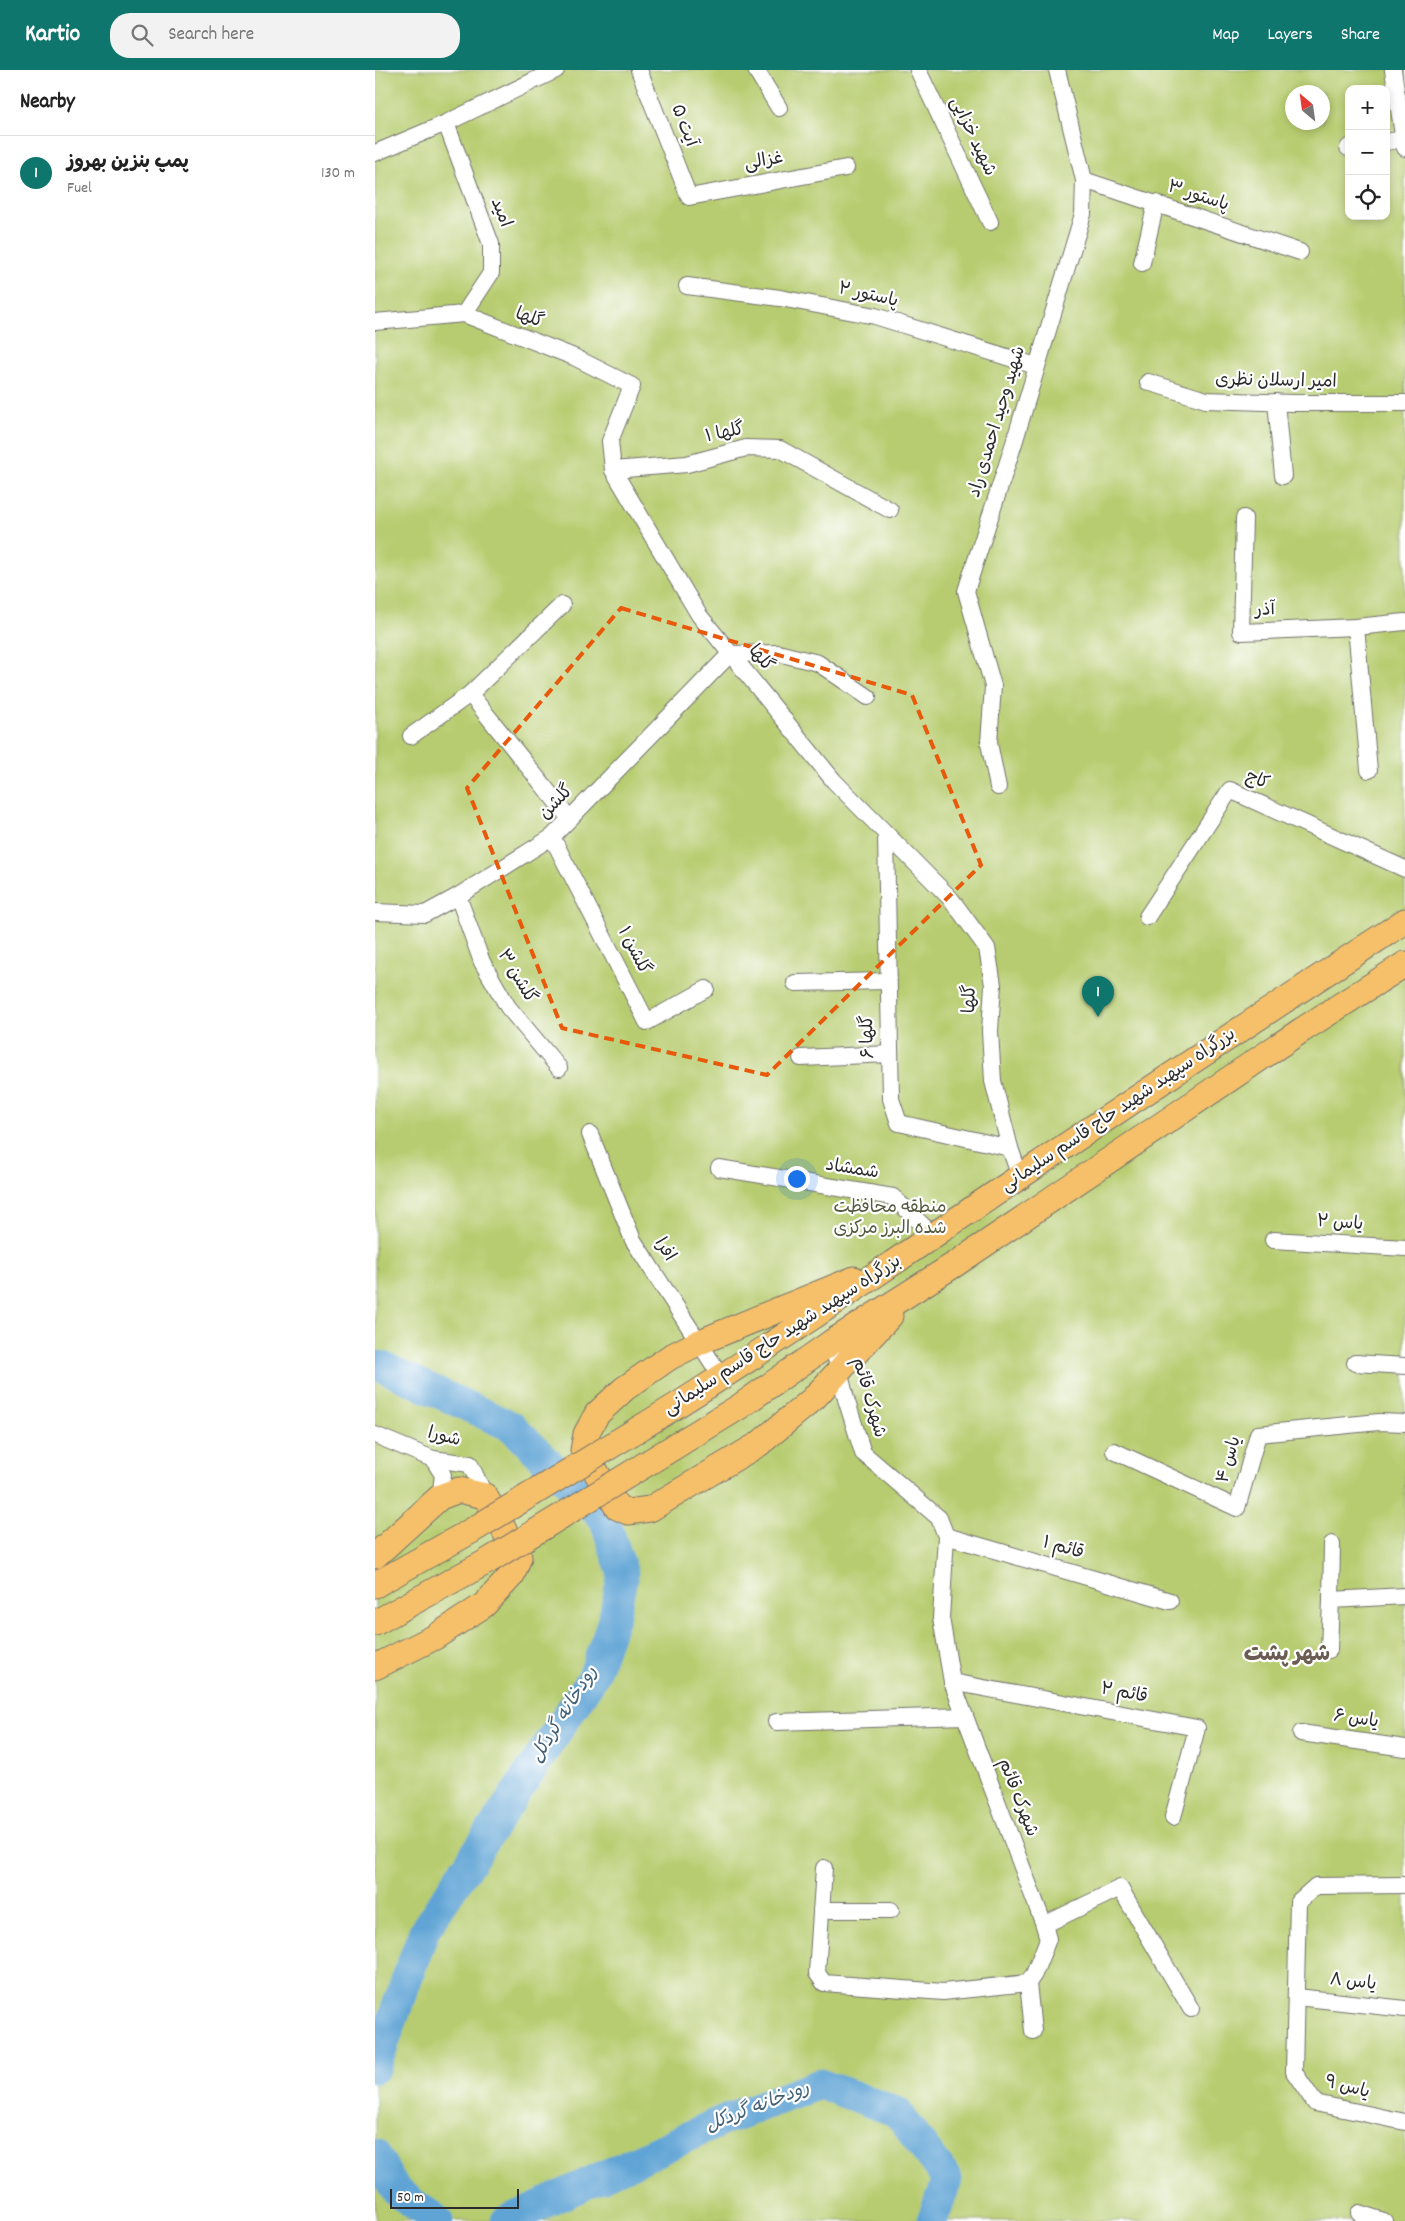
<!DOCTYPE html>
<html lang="en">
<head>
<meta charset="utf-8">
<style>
	body { margin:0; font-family:Dekko,"Playpen Sans Arabic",sans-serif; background:#f2f2f2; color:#222 }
	.controls { position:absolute; right:15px; top:15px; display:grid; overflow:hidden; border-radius:10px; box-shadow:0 2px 8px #0003 }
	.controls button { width:45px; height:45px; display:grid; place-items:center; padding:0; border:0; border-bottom:1px solid #e0e0e0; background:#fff; color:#222; font:25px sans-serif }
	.compass { position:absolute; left:910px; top:15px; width:45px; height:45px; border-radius:50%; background:#fff; box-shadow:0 2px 8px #0003; rotate:331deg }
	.scale { position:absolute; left:15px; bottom:12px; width:129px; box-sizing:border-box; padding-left:5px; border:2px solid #2b2b2b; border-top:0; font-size:14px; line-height:18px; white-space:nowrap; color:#2b2b2b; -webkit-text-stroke:4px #fff; paint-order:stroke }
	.you { position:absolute; left:421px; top:1108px; width:18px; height:18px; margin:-12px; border:4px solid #fff; border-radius:50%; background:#1a73e8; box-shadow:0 0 0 8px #1a73e833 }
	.badge { display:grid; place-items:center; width:32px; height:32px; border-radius:50%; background:#0f766e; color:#fff; font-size:16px; font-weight:700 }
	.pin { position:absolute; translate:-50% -41px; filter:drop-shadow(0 1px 2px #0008) }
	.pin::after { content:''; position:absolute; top:26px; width:18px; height:15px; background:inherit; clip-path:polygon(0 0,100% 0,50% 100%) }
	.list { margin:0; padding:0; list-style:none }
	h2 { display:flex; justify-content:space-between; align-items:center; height:65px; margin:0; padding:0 20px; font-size:21px }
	h2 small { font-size:16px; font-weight:400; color:#767676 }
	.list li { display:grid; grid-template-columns:32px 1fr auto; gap:15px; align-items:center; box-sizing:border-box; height:75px; padding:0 20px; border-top:1px solid #e0e0e0 }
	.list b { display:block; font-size:19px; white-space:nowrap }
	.list p { margin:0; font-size:16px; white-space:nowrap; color:#767676 }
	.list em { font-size:16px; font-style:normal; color:#767676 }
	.icon { flex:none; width:28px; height:28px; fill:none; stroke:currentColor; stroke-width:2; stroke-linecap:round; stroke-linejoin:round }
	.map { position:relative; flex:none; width:1030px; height:2151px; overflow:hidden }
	header { display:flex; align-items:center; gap:30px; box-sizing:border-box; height:70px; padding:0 25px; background:#0f766e; color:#fff }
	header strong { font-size:24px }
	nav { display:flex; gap:28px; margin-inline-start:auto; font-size:18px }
	.search { width:350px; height:45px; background:#f2f2f2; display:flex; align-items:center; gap:12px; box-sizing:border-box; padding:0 18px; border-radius:20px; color:#767676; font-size:19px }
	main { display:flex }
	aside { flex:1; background:#fff }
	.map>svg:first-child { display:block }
</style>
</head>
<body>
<header>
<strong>Kartio</strong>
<div class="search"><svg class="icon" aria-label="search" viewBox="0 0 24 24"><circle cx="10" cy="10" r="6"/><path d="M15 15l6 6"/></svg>Search here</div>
<nav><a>Map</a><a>Layers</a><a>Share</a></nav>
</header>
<main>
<aside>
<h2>Nearby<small></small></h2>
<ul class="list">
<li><span class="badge">1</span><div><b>پمپ بنزین بهروز</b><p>Fuel</p></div><em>130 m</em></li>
</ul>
</aside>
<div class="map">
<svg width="1030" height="2151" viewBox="0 0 1030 2151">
	<rect width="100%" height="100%" fill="#fff"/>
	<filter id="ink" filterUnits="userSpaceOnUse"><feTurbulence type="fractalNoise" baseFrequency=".02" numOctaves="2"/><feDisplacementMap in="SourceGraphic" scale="10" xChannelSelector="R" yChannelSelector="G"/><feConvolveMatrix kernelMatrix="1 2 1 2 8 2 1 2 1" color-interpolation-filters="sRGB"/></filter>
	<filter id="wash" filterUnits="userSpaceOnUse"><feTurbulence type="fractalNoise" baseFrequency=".0096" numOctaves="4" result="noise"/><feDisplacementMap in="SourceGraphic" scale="20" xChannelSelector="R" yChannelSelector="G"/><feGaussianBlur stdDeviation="1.12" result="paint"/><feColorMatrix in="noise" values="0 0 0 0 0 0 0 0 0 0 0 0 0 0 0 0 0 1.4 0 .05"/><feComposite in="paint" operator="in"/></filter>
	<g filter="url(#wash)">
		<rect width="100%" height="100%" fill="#f6f1e2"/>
		<path fill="#b7cc70" stroke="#717c4e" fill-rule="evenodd" d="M 0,0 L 1030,0 L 1030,2151 L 0,2151 ZM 974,19 L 1011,19 L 1011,146 L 974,146 ZM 918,22 L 948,22 L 948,52 L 918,52 Z"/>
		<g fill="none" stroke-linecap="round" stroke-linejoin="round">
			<g stroke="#60a4d5" stroke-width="31">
				<polyline points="0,1296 8,1297 137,1357 229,1448 248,1504 239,1547 218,1607 49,1861 0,1998"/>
				<polyline points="0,2084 22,2122 63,2151"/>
				<polyline points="131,2151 351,2049 445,2014 522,2042 572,2109 557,2151"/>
			</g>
		</g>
	</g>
	<g filter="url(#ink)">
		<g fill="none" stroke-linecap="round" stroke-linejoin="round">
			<g stroke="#72706b" stroke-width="18">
				<g id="minor">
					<polyline points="264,0 314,127 471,98"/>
					<polyline points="381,0 404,38"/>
					<polyline points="543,0 615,152"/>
					<polyline points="1018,0 1030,78"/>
					<polyline points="71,53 116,174 116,203 89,244"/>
					<polyline points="1011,72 1028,69"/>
					<polyline points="973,78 974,77"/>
					<polyline points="0,83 71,53 181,0"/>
					<polyline points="709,110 925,182"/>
					<polyline points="767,193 781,133"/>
					<polyline points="312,216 405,228 500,246 661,296"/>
					<polyline points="0,252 89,244 199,287 257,316 235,371 238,400 324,545 459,711 576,829 612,878 618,915 615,961 618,1011 635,1078 645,1107"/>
					<polyline points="773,312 831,330 917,333 1030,333"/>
					<polyline points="901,332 908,406"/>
					<polyline points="238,400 312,394 371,378 405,379 515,440"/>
					<polyline points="869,448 866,562 981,557 1030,552"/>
					<polyline points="981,557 994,700"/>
					<polyline points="95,624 195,749"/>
					<polyline points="36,666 95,624 187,535"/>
					<polyline points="623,717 614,673 618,616 591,521 639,373 708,144 709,110 682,0"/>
					<polyline points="511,765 516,1029 524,1053 635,1078"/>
					<polyline points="177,767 272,952 331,919"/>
					<polyline points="83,826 107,892 133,937 184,998"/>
					<polyline points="0,842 50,844 83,826 177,767 355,584 403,583 443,593 493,627"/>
					<polyline points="772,847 855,720 1030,799"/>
					<polyline points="420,913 513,911"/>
					<polyline points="426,988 515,984"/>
					<polyline points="215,1064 258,1170 347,1308"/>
					<polyline points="344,1098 518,1127 560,1167"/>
					<polyline points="898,1170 1030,1178"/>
					<polyline points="980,1293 1030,1296"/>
					<polyline points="0,1365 58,1389 95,1394 110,1426"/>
					<polyline points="739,1381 862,1438 883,1364 1004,1352 1030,1353"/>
					<polyline points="58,1389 68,1405 65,1427"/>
					<polyline points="571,1466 795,1531"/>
					<polyline points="956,1530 957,1474"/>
					<polyline points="954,1580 956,1530 1030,1526"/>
					<polyline points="577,1612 822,1658 798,1747"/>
					<polyline points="401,1652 590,1646"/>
					<polyline points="926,1663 1030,1678"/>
					<polyline points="449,1798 442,1903 449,1913 568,1922 653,1913 659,1904 673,1869 669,1855 577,1612 566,1548 571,1466 564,1448 488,1383 471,1329 457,1272"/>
					<polyline points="1030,1815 941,1816 923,1832 919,2002 940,2033 1030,2052"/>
					<polyline points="446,1840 516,1840"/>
					<polyline points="669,1855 745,1818 816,1939"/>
					<polyline points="653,1913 658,1961"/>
					<polyline points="922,1927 1030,1939"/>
					<polyline points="984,2143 1009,2151"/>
				</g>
			</g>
			<g stroke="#72706b" stroke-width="27">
				<g id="highway">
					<polyline points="479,1209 325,1272 295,1287 249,1319 222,1344 211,1364 208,1380 242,1437 253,1442 275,1439 384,1374 438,1329 515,1246"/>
					<path d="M 257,1363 C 390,1282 517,1193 646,1106 C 773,1020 902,935 1030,851"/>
					<polyline points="276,1391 364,1337 457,1272 582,1193 927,960 1030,894"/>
					<polyline points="0,1486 65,1427 84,1420 110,1426 144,1487 137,1505 109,1535 60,1567 0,1597"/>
					<polyline points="0,1515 96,1461"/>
					<polyline points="0,1553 113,1491"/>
				</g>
			</g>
			<use href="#minor" stroke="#fff" stroke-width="16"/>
			<use href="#highway" stroke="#f6c06b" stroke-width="25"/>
			<g stroke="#72706b" stroke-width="27" stroke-linecap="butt">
				<g id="highway-bridge">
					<polyline points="96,1461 257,1363"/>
					<polyline points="113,1491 276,1391"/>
				</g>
			</g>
			<use href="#highway-bridge" stroke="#f6c06b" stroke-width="25"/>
		</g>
	</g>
	<path fill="none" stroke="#e8590c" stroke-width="4" stroke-dasharray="10 6" stroke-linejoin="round" d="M 246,538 L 537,625 L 606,795 L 392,1005 L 187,958 L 92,718 Z"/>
	<g text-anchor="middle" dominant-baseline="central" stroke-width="4.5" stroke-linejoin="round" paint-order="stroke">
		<g font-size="18" fill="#2b2b2b" stroke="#fff">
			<text transform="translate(308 56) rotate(69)">آیت ۵</text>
			<text transform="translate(597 67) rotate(65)">شهید خزایی</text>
			<text transform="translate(389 92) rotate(-10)">غزالی</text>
			<text transform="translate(823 127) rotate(18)">پاستور ۳</text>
			<text transform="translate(125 143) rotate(69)">امید</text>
			<text transform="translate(493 226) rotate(13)">پاستور ۲</text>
			<text transform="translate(154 249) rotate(21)">گلها</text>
			<text transform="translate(901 312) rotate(1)">امیر ارسلان نظری</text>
			<text transform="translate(623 352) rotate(-73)">شهید وحید احمدی راد</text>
			<text transform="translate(350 364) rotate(-12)">گلها ۱</text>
			<text transform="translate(890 541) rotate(-3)">آذر</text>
			<text transform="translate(385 589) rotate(51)">گلها</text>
			<text transform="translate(882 711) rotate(24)">کاج</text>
			<text transform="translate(182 733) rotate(-46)">گلشن</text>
			<text transform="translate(258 881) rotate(63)">گلشن ۱</text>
			<text transform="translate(141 907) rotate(59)">گلشن ۳</text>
			<text transform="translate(596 929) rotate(-88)">گلها</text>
			<text transform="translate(494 967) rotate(-91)">گلها ۶</text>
			<text transform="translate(744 1041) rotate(-34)">بزرگراه سپهبد شهید حاج قاسم سلیمانی</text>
			<text transform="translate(477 1100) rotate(9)">شمشاد</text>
			<text transform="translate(965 1154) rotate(4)">یاس ۲</text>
			<text transform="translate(289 1180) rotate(58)">افرا</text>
			<text transform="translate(408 1266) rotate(-33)">بزرگراه سپهبد شهید حاج قاسم سلیمانی</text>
			<text transform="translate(493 1328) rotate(74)">شهرک قائم</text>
			<text transform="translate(69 1368) rotate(14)">شورا</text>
			<text transform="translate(855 1390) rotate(-74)">یاس ۴</text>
			<text transform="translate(688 1479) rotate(16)">قائم ۱</text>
			<text transform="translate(749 1624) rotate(11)">قائم ۲</text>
			<text transform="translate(981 1650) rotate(8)">یاس ۶</text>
			<text transform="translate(642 1728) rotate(69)">شهرک قائم</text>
			<text transform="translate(978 1913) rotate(6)">یاس ۸</text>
			<text transform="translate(972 2018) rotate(15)">یاس ۹</text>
		</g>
		<g font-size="18" fill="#555b40" stroke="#fff">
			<text x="515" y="1138">منطقه محافظت<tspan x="515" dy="21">شده البرز مرکزی</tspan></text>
		</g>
		<g font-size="19" font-style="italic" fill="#436177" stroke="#fff">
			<text transform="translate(190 1645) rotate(-58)">رودخانه گردکل</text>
			<text transform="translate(383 2038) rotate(-21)">رودخانه گردکل</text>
		</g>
		<g font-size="22" font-weight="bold" fill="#6b5d53" stroke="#fff">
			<text x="912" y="1585">شهر پشت</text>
		</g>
	</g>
</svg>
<div class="controls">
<button>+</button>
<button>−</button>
<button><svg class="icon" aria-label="locate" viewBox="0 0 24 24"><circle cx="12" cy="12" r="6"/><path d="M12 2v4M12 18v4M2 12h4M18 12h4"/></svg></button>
</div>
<svg class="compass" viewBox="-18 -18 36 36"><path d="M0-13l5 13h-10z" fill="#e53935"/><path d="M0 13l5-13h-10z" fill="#767676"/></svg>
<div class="scale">50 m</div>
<div class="you"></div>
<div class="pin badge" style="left:723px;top:947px">1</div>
</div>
</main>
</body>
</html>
